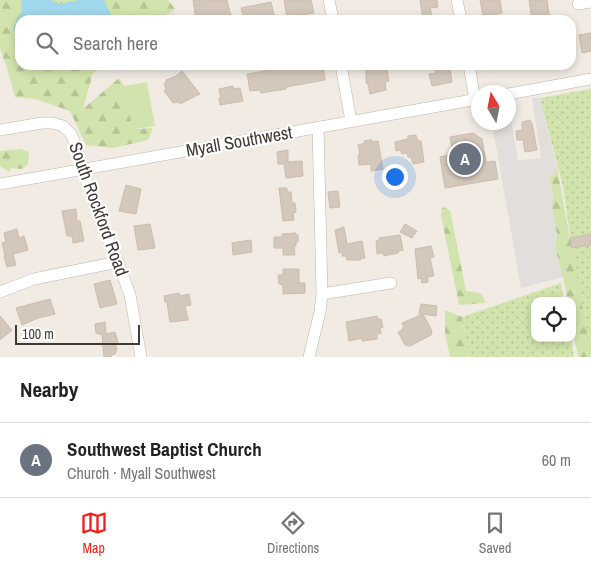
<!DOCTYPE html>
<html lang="en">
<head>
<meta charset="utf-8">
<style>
	body { margin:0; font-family:"Archivo Narrow",sans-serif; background:#f6f6f6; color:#222 }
	.controls { position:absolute; right:15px; bottom:15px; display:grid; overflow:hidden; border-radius:10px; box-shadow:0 2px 8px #0003 }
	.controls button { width:45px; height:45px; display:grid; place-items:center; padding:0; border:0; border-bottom:1px solid #e0e0e0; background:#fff; color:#222; font:25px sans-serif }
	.compass { position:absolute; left:471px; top:85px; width:45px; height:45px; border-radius:50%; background:#fff; box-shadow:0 2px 8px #0003; rotate:350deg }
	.scale { position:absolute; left:15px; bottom:12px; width:125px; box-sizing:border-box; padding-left:5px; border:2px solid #423a34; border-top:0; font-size:14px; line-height:18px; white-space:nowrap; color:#423a34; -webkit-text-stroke:4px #fff; paint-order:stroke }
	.you { position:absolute; left:394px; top:176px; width:18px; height:18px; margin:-12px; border:4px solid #fff; border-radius:50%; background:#1a73e8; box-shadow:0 0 0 8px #1a73e833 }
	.badge { display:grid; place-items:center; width:32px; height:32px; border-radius:50%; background:#ef1f1b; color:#fff; font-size:16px; font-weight:700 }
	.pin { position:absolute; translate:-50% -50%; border:2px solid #fff; box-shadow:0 1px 5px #0006 }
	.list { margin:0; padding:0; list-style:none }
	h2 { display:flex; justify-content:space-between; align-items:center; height:65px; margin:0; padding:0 20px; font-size:21px }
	h2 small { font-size:16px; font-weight:400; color:#767676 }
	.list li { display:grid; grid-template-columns:32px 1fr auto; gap:15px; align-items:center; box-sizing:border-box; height:75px; padding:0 20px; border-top:1px solid #e0e0e0 }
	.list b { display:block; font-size:19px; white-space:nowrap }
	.list p { margin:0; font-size:16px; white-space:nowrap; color:#767676 }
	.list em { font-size:16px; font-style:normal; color:#767676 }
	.icon { flex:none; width:28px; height:28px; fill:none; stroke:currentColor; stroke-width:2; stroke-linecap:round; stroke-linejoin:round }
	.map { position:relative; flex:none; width:591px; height:357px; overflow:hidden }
	.search { position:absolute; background:#fff; box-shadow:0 2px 8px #0003; left:15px; right:15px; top:15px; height:55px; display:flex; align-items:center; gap:12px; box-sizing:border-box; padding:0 18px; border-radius:15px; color:#767676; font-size:19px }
	.sheet { height:140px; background:#fff }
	nav { display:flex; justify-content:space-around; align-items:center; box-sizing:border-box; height:70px; border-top:1px solid #e0e0e0; background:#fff; font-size:14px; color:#767676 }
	nav a { display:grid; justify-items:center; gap:2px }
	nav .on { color:#ef1f1b }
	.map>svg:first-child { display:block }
</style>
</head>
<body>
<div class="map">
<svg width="591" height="357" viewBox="0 0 591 357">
	<defs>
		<pattern id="grass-dots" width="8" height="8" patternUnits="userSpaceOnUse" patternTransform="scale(1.25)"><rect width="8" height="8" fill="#d2e4ad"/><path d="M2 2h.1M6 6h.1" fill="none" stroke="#b6c495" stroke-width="1.8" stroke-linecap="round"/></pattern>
		<pattern id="forest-firs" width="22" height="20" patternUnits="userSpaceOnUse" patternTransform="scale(1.25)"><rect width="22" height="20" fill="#d2e4ad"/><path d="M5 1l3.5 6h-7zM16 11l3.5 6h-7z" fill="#b6c495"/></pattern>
	</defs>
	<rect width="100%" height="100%" fill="#f1ebe3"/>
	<g fill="url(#grass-dots)">
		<polygon points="591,89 591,357 588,357 563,187 540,98"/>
		<polygon points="561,283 564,301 535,301 535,338 571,338 574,357 469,357 462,317"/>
	</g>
	<g fill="url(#forest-firs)">
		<polygon points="0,0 168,0 175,9 160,20 20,20 20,65 106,65 93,73 83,109 119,78 124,86 133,129 153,128 148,140 113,148 86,145 70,111 35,99 15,97 6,65 0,49"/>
		<polygon points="20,149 29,152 28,164 22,169 12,168 9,172 0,166 0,151"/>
		<polygon points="557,167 591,355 591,357 578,357 572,326 572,301 568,301 563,277 559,265 555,244 557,236 551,200 554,200 549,178 554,174"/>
		<polygon points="442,207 450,210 466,291 481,293 486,303 459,305 441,215"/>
		<polygon points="445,310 462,317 469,357 450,357 445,334"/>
	</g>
	<polygon fill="#d2e4ad" points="147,82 155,126 133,129 124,86"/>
	<polygon fill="#e1dedb" points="532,98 540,98 557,167 554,174 549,178 554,200 551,201 557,236 555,244 559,265 563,277 521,288 492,123 508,122 509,113 510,113 518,161 541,158"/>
	<polygon fill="#a1d7ec" points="21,0 50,0 60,4 78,0 104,0 111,15 107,20 20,20 20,39 16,34 13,28 22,11"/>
	<g fill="#d4c8bc" stroke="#ccbcad">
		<polygon points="193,0 205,0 205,1 227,0 231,16 206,20 196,20"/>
		<polygon points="284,0 311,0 314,13 287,17"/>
		<polygon points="420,0 437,0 438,7 430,8 433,20 423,20"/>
		<polygon points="480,0 500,0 502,13 497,14 498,20 484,20"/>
		<polygon points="529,0 547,0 550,20 532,20"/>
		<polygon points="271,2 275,19 270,20 244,20 241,8"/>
		<polygon points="591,33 591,51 582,53 579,35"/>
		<polygon points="299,65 323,65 325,80 286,87 286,89 261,93 259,90 250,91 247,74 271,70 271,69 282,68 282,69 299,66"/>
		<polygon points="366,65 386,65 389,81 385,82 386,90 370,94 368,84 366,83"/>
		<polygon points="434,65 447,65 448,70 450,69 452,82 432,86 429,74 436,73"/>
		<polygon points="182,71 200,94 180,104 179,102 173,103 164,91 166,89 164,84 166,82 166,80 176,76"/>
		<polygon points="233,86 234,89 240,88 243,101 220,105 219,98 221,98 219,89"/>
		<polygon points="530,120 531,123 532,123 537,150 525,152 523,140 517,140 516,131 522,130 522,122"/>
		<polygon points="473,133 482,139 486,162 495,161 498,179 445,188 440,157 453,154 450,137"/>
		<polygon points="416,135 418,141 421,141 424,162 413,164 411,157 408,157 407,153 402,154 400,150 396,151 395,142 408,139 408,136"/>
		<polygon points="372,140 372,142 378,141 383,169 371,171 371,164 359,165 358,155 360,154 358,145 365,143 364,141"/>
		<polygon points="288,150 288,162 302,161 303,176 286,178 284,164 278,164 277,152"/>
		<polygon points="126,185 141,189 136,214 119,211"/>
		<polygon points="279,188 287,188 287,192 291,192 292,203 295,203 296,212 293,213 294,220 283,221"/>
		<polygon points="338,191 340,207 330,208 328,192"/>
		<polygon points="76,209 77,221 80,221 84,241 73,243 72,236 67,236 62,211"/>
		<polygon points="150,224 155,248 138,250 134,226"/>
		<polygon points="405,224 417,231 412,238 400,232"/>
		<polygon points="344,227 347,244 362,241 365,258 360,258 361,260 347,260 346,256 342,256 342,252 339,253 335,230"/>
		<polygon points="17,229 19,238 24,236 28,250 13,254 16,265 7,267 4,256 5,256 2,243 6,242 4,233"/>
		<polygon points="296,233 296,235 298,235 298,242 296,242 296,246 294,246 295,255 283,255 283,248 274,248 274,237 282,237 282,234"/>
		<polygon points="591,234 591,245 572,248 570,238"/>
		<polygon points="400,235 403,250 398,251 398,253 384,256 383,253 377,254 376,241 379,240 379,238"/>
		<polygon points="251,240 252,252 233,255 232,243"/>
		<polygon points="431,246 434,257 430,258 434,276 427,277 428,282 422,283 421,278 418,279 415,249"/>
		<polygon points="283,269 299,269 299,283 305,283 305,293 283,294 283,285 279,284 278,275 283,275"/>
		<polygon points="110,280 117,304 100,308 94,284"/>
		<polygon points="179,293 180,296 189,294 191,305 185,306 188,320 170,322 167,302 165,302 164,296"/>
		<polygon points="50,299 55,314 38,318 22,325 16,308"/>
		<polygon points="421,304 437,306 436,316 423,314 432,331 431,335 410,346 405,345 398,332 403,330 402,328 404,327 402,323 423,314 419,314"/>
		<polygon points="0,316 12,330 0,340"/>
		<polygon points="377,316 377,319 381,319 383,327 380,328 381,333 377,334 377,339 362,341 362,338 349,341 346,322"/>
		<polygon points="105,322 106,334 115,332 118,342 115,343 117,349 115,354 111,355 111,357 104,357 102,335 96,333 95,324"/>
	</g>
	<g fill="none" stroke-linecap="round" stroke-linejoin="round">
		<g stroke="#beb4a9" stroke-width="12">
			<g id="minor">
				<polyline points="329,0 333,20"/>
				<polyline points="457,0 461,20"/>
				<polyline points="578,4 591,2"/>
				<polyline points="341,65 351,121"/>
				<polyline points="469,65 475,100"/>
				<polyline points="508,94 591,79"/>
				<polyline points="0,130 42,123 52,123 63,126 71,134 77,148 82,169 108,240 118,262 130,295 141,357"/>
				<polyline points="0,184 478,99"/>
				<polyline points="0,292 34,279 118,262"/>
				<polyline points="322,294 391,283"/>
				<polyline points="309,357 320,312 322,294 318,127"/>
			</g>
		</g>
		<use href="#minor" stroke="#fff" stroke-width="11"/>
	</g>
	<g text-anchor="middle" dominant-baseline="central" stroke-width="4.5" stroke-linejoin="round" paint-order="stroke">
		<g font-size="18" fill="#423a34" stroke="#fff">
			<text transform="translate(239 141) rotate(-10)">Myall Southwest</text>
			<text transform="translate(99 209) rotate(70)">South Rockford Road</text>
		</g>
	</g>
</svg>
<div class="controls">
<button><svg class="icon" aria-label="locate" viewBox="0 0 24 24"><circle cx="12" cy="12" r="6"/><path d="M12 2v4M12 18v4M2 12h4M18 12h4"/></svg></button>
</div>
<svg class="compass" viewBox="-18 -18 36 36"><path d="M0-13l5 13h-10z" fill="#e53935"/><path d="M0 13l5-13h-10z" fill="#767676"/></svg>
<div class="scale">100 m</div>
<div class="you"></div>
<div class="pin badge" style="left:465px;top:159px;background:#6b7280">A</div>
<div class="search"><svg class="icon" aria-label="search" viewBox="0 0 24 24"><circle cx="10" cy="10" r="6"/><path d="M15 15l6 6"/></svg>Search here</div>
</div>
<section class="sheet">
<h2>Nearby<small></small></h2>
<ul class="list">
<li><span class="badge" style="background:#6b7280">A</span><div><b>Southwest Baptist Church</b><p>Church · Myall Southwest</p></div><em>60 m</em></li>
</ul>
</section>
<nav>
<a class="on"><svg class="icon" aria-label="map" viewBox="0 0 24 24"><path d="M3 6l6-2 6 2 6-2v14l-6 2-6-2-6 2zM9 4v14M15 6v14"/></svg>Map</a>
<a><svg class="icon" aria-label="directions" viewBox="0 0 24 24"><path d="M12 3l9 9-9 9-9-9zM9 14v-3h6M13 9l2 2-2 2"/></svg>Directions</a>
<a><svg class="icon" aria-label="saved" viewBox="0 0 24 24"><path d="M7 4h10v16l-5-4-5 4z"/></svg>Saved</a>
</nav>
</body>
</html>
